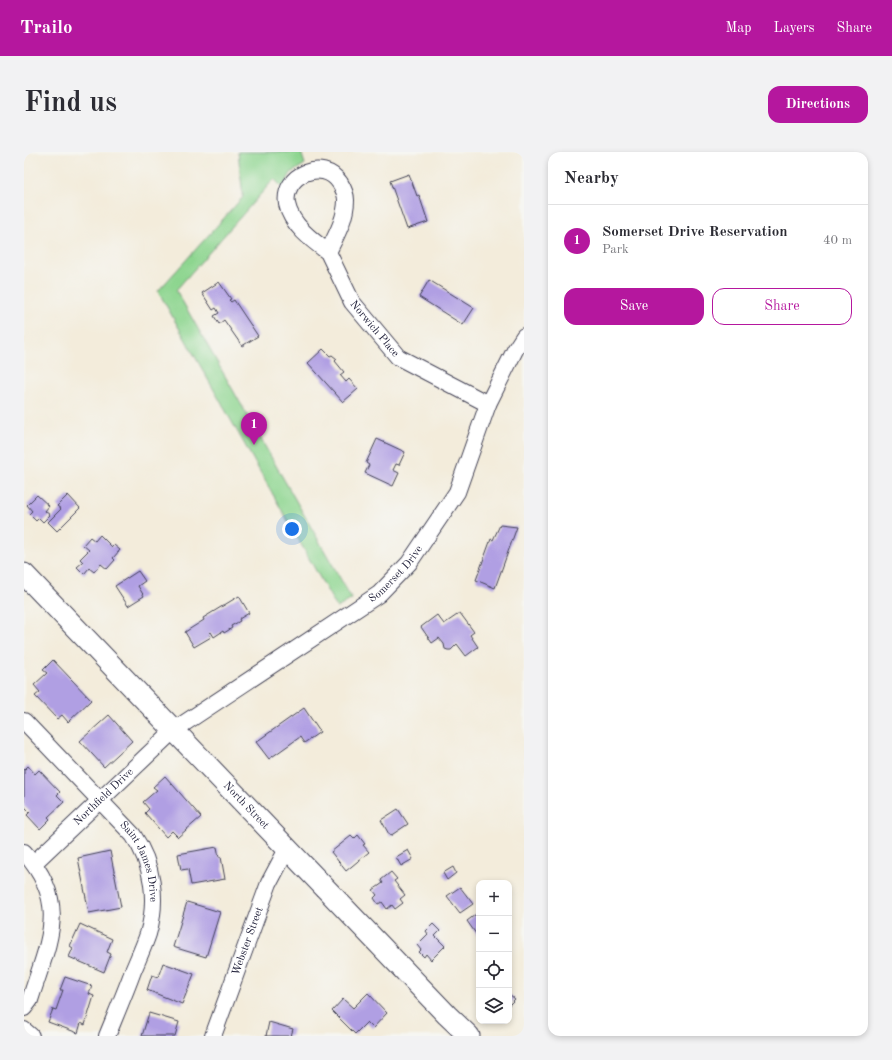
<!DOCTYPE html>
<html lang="en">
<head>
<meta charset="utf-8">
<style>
	body { margin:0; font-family:"Old Standard TT",serif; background:#f2f2f3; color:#2b2b33 }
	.controls { position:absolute; right:12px; bottom:12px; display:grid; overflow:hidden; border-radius:8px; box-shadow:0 2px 6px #0003 }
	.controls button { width:36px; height:36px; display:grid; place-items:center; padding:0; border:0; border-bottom:1px solid #e1e1e2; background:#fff; color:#2b2b33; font:20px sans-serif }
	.you { position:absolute; left:268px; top:377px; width:14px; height:14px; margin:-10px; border:3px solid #fff; border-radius:50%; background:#1a73e8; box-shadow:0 0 0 6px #1a73e833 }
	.badge { display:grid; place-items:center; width:26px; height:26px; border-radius:50%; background:#b5179e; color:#fff; font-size:13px; font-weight:700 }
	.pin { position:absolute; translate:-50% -33px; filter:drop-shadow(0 1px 2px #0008) }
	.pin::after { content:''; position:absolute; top:21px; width:14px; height:12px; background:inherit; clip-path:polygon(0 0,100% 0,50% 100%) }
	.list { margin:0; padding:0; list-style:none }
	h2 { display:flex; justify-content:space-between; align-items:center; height:52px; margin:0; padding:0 16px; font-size:17px }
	h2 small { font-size:13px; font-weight:400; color:#7c7c81 }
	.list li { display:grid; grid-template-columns:26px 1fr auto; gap:12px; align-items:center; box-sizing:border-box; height:72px; padding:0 16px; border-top:1px solid #e1e1e2 }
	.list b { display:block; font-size:15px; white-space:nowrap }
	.list p { margin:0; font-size:13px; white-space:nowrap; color:#7c7c81 }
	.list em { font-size:13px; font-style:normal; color:#7c7c81 }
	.actions { display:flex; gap:8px; padding:12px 16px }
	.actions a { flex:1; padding:9px 0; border:1px solid #b5179e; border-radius:12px; text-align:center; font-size:14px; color:#b5179e }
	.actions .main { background:#b5179e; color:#fff }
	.icon { flex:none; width:22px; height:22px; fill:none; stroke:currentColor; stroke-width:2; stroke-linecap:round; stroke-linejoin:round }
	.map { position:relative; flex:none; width:500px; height:884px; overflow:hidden; border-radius:12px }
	header { display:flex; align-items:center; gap:24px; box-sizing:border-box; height:56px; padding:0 20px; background:#b5179e; color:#fff }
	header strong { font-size:19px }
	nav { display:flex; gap:22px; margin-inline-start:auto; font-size:14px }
	.intro { display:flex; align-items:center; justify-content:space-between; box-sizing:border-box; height:96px; padding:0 24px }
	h1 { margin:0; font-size:28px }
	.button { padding:10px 18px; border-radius:12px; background:#b5179e; color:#fff; font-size:14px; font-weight:700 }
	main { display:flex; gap:24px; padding:0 24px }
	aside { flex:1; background:#fff; border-radius:12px; box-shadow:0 2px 6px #0003 }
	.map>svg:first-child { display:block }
</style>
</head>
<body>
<header>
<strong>Trailo</strong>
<nav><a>Map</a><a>Layers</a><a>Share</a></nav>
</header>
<div class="intro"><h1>Find us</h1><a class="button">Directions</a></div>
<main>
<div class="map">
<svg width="500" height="884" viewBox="0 0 500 884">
	<rect width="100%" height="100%" fill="#f6f6f2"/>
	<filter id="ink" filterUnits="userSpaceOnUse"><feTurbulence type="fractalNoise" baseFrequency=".025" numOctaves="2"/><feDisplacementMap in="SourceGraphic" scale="8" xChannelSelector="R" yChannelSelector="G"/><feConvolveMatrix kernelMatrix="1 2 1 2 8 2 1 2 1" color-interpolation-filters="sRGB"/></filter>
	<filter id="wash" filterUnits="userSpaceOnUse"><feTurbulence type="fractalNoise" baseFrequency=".012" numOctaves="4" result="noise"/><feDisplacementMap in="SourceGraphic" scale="16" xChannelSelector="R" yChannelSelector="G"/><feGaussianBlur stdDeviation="0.9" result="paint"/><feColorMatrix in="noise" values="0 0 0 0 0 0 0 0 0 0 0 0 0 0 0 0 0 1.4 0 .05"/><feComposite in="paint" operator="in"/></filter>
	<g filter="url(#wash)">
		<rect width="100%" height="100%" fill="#f3ecdb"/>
		<polygon fill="#8dd58f" stroke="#587c65" points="214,0 277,0 281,12 267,21 259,36 250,27 152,138 328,447 313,456 134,139 219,45"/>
		<g id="blocks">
			<g fill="#b09fe3">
				<polygon points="385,22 393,44 395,43 404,70 383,77 366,29"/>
				<polygon points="405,128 450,156 439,173 395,145"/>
				<polygon points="195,130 207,147 205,148 207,150 210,148 234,184 218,194 200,168 195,172 190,164 195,161 192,156 189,158 178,141"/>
				<polygon points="299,197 306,204 308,203 313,207 311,209 320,220 316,223 322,230 325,227 334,237 319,250 284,211"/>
				<polygon points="353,287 381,300 375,313 372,312 369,318 375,321 369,334 341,321 345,313 342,311"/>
				<polygon points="13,343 25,354 21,359 26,363 19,370 15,366 12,369 5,362 8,359 3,353"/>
				<polygon points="44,343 56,356 33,379 24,370 37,357 33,354"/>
				<polygon points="476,373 493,375 471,436 452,428 467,387 469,388"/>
				<polygon points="76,383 88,395 90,393 96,398 89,406 91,408 83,417 77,412 70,420 65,416 60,422 53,415 59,410 56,407 65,398 59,393 66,385 71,389"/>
				<polygon points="114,419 121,429 114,434 120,444 104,454 91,434"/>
				<polygon points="215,444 225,461 215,467 216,469 207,474 208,476 200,481 199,479 190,485 187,480 185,482 187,485 170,495 161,480 180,468 179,466"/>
				<polygon points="436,461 450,480 446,483 454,495 442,504 433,492 427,498 424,498 421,497 420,492 415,486 408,491 397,475 413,463 420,472"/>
				<polygon points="29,508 67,548 44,570 38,563 33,567 11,544 16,540 10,533 23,521 19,518"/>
				<polygon points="280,556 296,580 280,591 276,585 245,607 232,590"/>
				<polygon points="85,563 108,589 80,615 56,589"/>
				<polygon points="4,614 11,622 15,618 36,640 33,643 40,650 24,665 26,667 16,677 3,663 6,660 0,654 0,618"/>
				<polygon points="141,624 177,665 154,685 148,679 142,685 121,661 125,657 119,650 133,638 129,635"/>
				<polygon points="374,657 384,672 366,684 357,668"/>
				<polygon points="334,683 341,692 339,693 345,700 322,719 307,700 327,684 330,687"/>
				<polygon points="193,695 195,705 197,705 201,727 167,733 164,717 157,718 154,702"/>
				<polygon points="384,698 389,707 377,714 372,705"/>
				<polygon points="86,699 97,755 65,761 54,706"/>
				<polygon points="429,715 432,721 423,728 419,721"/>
				<polygon points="367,720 373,727 370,729 381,743 376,747 379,751 371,757 368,753 363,757 358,750 354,752 350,746 353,743 349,738 359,731 357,728"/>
				<polygon points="436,735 449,752 436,761 423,744"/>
				<polygon points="163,750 196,760 182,805 149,795"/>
				<polygon points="455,760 455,786 443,769"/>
				<polygon points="56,772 88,787 83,800 87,802 80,820 45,805 49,796 46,794"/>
				<polygon points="409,772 416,779 411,784 421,794 407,808 402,802 400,805 395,800 397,798 393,793 404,782 402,779"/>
				<polygon points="139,811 170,822 158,852 123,838 128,823 134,825"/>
				<polygon points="41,825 68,834 65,842 70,844 61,873 57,871 54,881 24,870 29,857 32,858 39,838 36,838"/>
				<polygon points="344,841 363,861 349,876 343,870 331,882 308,859 319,847 329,856"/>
				<polygon points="485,842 491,847 485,853"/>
				<polygon points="125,861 155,870 151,884 118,884"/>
				<polygon points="245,870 269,877 267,884 242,884"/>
			</g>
		</g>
	</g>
	<g filter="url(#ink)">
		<use href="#blocks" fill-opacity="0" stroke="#414053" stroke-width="1"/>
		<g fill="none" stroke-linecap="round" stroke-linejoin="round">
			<g stroke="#414053" stroke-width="18">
				<g id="minor">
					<path id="s1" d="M 304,100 C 289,89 267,73 263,52 C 258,23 299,5 316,31 C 319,36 322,42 322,48 C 322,66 312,84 304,100 L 328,150 L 374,205 L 464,252"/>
					<path id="s2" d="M 0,569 L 109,683 C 129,712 134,748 124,782 C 120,794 114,807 109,819 C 101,841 92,862 83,884"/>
					<path d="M 0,700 C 47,752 24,790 6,848 L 0,856"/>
					<path id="s3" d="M 10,711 L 150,578 L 355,442 L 385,411 L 433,340 L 464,252 L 491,198 L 500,184"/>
					<polyline points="0,878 7,884"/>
					<path id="s4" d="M 189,884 L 245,731 L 263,697"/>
				</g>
			</g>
			<g stroke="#414053" stroke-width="23">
				<g id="major">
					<path id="s5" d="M 0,422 L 423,863 L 445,884"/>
				</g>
			</g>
			<use href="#minor" stroke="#fff" stroke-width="16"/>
			<use href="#major" stroke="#fff" stroke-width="21"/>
		</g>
	</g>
	<g text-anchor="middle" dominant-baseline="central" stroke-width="4" stroke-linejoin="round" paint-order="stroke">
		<g font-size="11" fill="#22223b" stroke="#f6f6f2">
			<text stroke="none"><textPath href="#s1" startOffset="307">Norwich Place</textPath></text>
			<text stroke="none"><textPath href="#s3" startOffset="465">Somerset Drive</textPath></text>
			<text stroke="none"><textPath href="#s3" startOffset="96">Northfield Drive</textPath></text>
			<text stroke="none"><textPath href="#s5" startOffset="321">North Street</textPath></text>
			<text stroke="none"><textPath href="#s2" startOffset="185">Saint James Drive</textPath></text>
			<text stroke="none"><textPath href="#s4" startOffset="101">Webster Street</textPath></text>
		</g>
	</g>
</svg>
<div class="controls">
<button>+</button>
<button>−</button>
<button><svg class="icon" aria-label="locate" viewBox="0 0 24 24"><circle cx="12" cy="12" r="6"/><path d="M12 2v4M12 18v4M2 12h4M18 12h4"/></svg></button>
<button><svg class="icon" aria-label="layers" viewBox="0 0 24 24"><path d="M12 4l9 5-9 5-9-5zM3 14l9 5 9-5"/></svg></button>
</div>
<div class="you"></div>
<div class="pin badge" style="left:230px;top:293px">1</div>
</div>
<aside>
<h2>Nearby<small></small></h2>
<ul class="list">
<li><span class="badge">1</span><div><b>Somerset Drive Reservation</b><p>Park</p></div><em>40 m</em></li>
</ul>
<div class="actions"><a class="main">Save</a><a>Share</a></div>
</aside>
</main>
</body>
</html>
